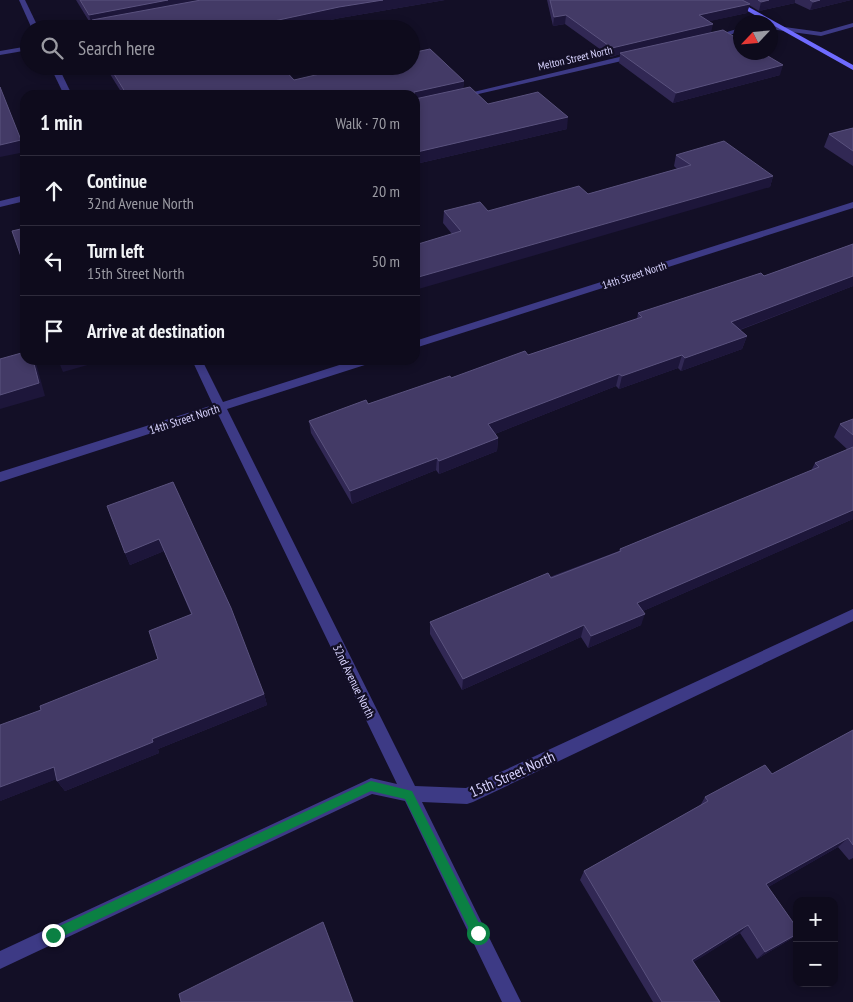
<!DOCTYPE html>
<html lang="en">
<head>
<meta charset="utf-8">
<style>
	body { margin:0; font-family:"PT Sans Narrow",sans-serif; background:#171425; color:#f1f3f6 }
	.controls { position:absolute; right:15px; bottom:15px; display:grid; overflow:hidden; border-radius:10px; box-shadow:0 2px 8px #0003 }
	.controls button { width:45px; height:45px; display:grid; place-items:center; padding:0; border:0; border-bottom:1px solid #2e2b3b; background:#0e0b1c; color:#f1f3f6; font:25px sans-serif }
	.compass { position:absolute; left:733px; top:15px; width:45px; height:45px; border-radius:50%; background:#0e0b1c; box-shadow:0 2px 8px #0003; rotate:244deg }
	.stop { position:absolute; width:15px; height:15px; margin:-11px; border:4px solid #0b8043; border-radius:50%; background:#fff }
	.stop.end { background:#0b8043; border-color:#fff; box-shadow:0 1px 5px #0008 }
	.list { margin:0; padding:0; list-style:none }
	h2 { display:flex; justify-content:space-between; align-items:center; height:65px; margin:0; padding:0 20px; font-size:21px }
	h2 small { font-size:16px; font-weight:400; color:#9b9ba3 }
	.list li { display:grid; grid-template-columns:32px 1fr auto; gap:15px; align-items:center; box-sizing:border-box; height:70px; padding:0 20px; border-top:1px solid #2e2b3b }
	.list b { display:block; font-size:19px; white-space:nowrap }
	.list p { margin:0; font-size:16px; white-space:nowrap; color:#9b9ba3 }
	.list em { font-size:16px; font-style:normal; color:#9b9ba3 }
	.icon { flex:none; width:28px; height:28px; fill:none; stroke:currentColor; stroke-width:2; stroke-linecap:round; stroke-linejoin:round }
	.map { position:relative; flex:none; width:853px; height:1002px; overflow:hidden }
	.search { position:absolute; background:#0e0b1c; box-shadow:0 2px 8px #0003; left:20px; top:20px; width:400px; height:55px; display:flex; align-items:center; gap:12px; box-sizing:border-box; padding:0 18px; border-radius:28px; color:#9b9ba3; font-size:19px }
	.panel { position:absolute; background:#0e0b1c; box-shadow:0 2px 8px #0003; left:20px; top:90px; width:400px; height:275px; border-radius:15px }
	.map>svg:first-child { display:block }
</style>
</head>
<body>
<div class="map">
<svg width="853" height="1002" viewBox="0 0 853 1002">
	<rect width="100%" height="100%" fill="#130f26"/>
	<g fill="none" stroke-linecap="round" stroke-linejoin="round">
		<g fill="#3d3a85" fill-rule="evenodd">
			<polygon points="19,0 25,0 39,29 32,29"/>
			<polygon points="112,22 115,24 114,25 99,29 85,29"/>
			<polygon points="853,23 853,27 821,36 770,29 770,25 821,32"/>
			<polygon points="740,28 740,32 714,39 711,37"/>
			<polygon points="29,46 29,50 0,55 0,51"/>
			<polygon points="636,53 640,55 639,57 461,98 457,96"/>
			<polygon points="50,66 58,66 72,95 64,95"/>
			<polygon points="25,195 25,201 0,207 0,201"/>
			<polygon points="853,202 853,208 415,348 415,341"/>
			<polygon points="192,360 202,360 223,402 355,360 372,360 371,363 227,409 415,786 466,788 853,609 853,621 473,802 467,804 422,802 521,1002 502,1002 405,801 372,794 0,969 0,951 365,781 371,778 397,784 217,412 0,482 0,472 213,405"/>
		</g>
		<polygon fill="#6f6bff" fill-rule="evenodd" points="728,0 736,0 853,65 853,70"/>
	</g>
	<g fill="#312854">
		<polygon points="76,0 445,0 340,18 288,29 95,29 94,25 92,26"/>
		<polygon points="547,0 851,0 810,10 795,3 759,11 749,5 747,13 709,21 711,32 780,75 673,103 619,63 620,54 611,57 565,24 553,26"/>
		<polygon points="105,66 281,66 294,80 464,81 463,88 488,104 567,129 420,163 420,166 415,167 415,95 123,95"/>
		<polygon points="853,128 853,166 824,147 829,134"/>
		<polygon points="676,155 773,176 770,187 452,234 443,223 444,211 488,211 588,194 677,169 674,166"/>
		<polygon points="853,244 853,286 740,330 747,336 742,349 681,371 678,368 619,389 616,386 495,434 498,438 497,451 439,474 436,470 352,504 311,433 309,421 368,404 451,378 528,355 637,319 638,313 764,276"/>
		<polygon points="853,419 853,519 643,611 641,625 588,648 581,637 462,690 430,634 430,622 619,551 620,549 811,471 815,463 848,450 834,437 840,424"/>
		<polygon points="173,482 264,694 267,705 158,749 159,753 65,791 57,781 56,779 0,801 41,710 158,659 191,614 164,551 130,565 125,553"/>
		<polygon points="853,730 853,858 849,860 838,847 768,887 797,928 797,934 791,939 757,959 740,933 693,962 720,1002 653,1002 580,880 584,871 700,806 705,797 772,774"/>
	</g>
	<g fill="#1d163a">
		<polygon points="168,0 223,0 92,20 94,25 92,26 89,15"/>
		<polygon points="383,0 445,0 340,18 288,29 246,29 246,27 339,7"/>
		<polygon points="769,0 795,0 795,3 759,11 761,2"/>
		<polygon points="820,0 851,0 810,10 813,2"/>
		<polygon points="750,4 747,13 697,24 699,15"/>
		<polygon points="566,15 565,24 553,26 554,17"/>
		<polygon points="713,24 711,33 620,53 620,54 611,57 612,48"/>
		<polygon points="783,65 780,75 673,103 676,93"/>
		<polygon points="464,81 463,92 415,103 414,92"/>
		<polygon points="568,117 567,129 420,163 420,166 415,167 415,155 417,152"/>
		<polygon points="21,140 25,152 0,157 0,145"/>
		<polygon points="773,176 770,187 415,290 415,278"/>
		<polygon points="853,276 853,286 726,335 731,322"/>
		<polygon points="747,336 742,349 681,371 685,358"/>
		<polygon points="682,355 678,368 619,389 622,376"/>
		<polygon points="33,360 35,360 36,363 45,396 0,409 0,395"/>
		<polygon points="58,360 105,360 63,372"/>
		<polygon points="619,374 616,386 487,437 488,424"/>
		<polygon points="498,438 497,451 439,474 439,461"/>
		<polygon points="437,458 436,470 352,504 350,491"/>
		<polygon points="853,510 853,519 634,615 637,603"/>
		<polygon points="159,539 164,551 130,565 125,553"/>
		<polygon points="645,614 641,625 588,648 591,636"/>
		<polygon points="584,625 581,637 462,690 463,679"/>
		<polygon points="264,694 267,705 158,749 159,753 65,791 57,781 152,739"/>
		<polygon points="54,767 62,777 0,801 0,787"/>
		<polygon points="848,838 838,847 758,893 766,884"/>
		<polygon points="748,925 740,933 686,967 692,960"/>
		<polygon points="797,934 791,939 757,959 765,952"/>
	</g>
	<g fill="#433a66" stroke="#5a527e">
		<polygon points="80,0 168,0 89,15"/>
		<polygon points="201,0 383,0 339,7 246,27 247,29 98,29 92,20"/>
		<polygon points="550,0 742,0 750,4 699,15 713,24 612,48 566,15 554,17"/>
		<polygon points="758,0 769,0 761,2"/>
		<polygon points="810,0 820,0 813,2"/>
		<polygon points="723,30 740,40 740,52 761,52 783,65 676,93 620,53"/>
		<polygon points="430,49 464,81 414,92 414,95 127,95 109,66 281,66 294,80 354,66 411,66 411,53"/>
		<polygon points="0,87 21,140 0,145"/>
		<polygon points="470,87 488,104 538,92 568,117 417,152 419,154 415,155 415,99"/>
		<polygon points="853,128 853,151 829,134"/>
		<polygon points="724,141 773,176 415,278 415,245 461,231 444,211 480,202 488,211 579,186 588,194 691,165 676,155"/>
		<polygon points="25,228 25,268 12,231"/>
		<polygon points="853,244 853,276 731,322 747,336 685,358 682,355 622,376 619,374 488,424 498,438 439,461 437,458 350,491 309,421 366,400 368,404 450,376 451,378 525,351 528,355 642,317 638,313 761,273 764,276"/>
		<polygon points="25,352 25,360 33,360 39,383 0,395 0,359"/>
		<polygon points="853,419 853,435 840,424"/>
		<polygon points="853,447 853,510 637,603 645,614 591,636 584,625 463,679 430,622 548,573 551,578 621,551 620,549 819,467 815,463"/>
		<polygon points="173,482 231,608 264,694 152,739 153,742 57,781 54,767 0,787 0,725 41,710 40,706 158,659 149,631 192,614 159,539 125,553 107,506"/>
		<polygon points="853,730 853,845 848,838 766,884 797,928 797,934 765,952 748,925 692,960 720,1002 662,1002 584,871 708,801 705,797 765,765 772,774"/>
		<polygon points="323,922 353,1002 181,1002 179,994"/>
	</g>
	<polygon fill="#0b8043" points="371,781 412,791 482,929 482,937 473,937 405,799 371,791 57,939 49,939 49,931"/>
	<g text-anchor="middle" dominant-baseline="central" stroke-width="4.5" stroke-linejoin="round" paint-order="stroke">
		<g font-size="11" fill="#d9d4ff" stroke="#130f26">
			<text transform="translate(575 58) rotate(-13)">Melton Street North</text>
			<text transform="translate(634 275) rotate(-18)">14th Street North</text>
		</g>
		<g font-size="12" fill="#d9d4ff" stroke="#130f26">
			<text transform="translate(184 419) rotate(-18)">14th Street North</text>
			<text transform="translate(354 681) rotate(64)">32nd Avenue North</text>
		</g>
		<g font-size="15" fill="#d9d4ff" stroke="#130f26">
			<text transform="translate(512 774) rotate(-24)">15th Street North</text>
		</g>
	</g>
</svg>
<div class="controls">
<button>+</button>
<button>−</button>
</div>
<svg class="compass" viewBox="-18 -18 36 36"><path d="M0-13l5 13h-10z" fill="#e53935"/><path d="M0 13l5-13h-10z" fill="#9b9ba3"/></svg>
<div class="stop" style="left:478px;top:933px"></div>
<div class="stop end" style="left:53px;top:935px"></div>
<div class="search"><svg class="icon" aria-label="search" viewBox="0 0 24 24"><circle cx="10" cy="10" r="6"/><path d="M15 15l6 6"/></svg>Search here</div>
<section class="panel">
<h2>1 min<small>Walk · 70 m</small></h2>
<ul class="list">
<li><svg class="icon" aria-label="ahead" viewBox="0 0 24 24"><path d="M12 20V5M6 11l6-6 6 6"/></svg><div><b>Continue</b><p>32nd Avenue North</p></div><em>20 m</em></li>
<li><svg class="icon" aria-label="left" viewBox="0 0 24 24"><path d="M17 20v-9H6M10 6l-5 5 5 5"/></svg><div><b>Turn left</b><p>15th Street North</p></div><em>50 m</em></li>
<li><svg class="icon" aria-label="arrive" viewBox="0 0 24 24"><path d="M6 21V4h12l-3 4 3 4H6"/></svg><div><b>Arrive at destination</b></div></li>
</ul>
</section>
</div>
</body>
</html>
